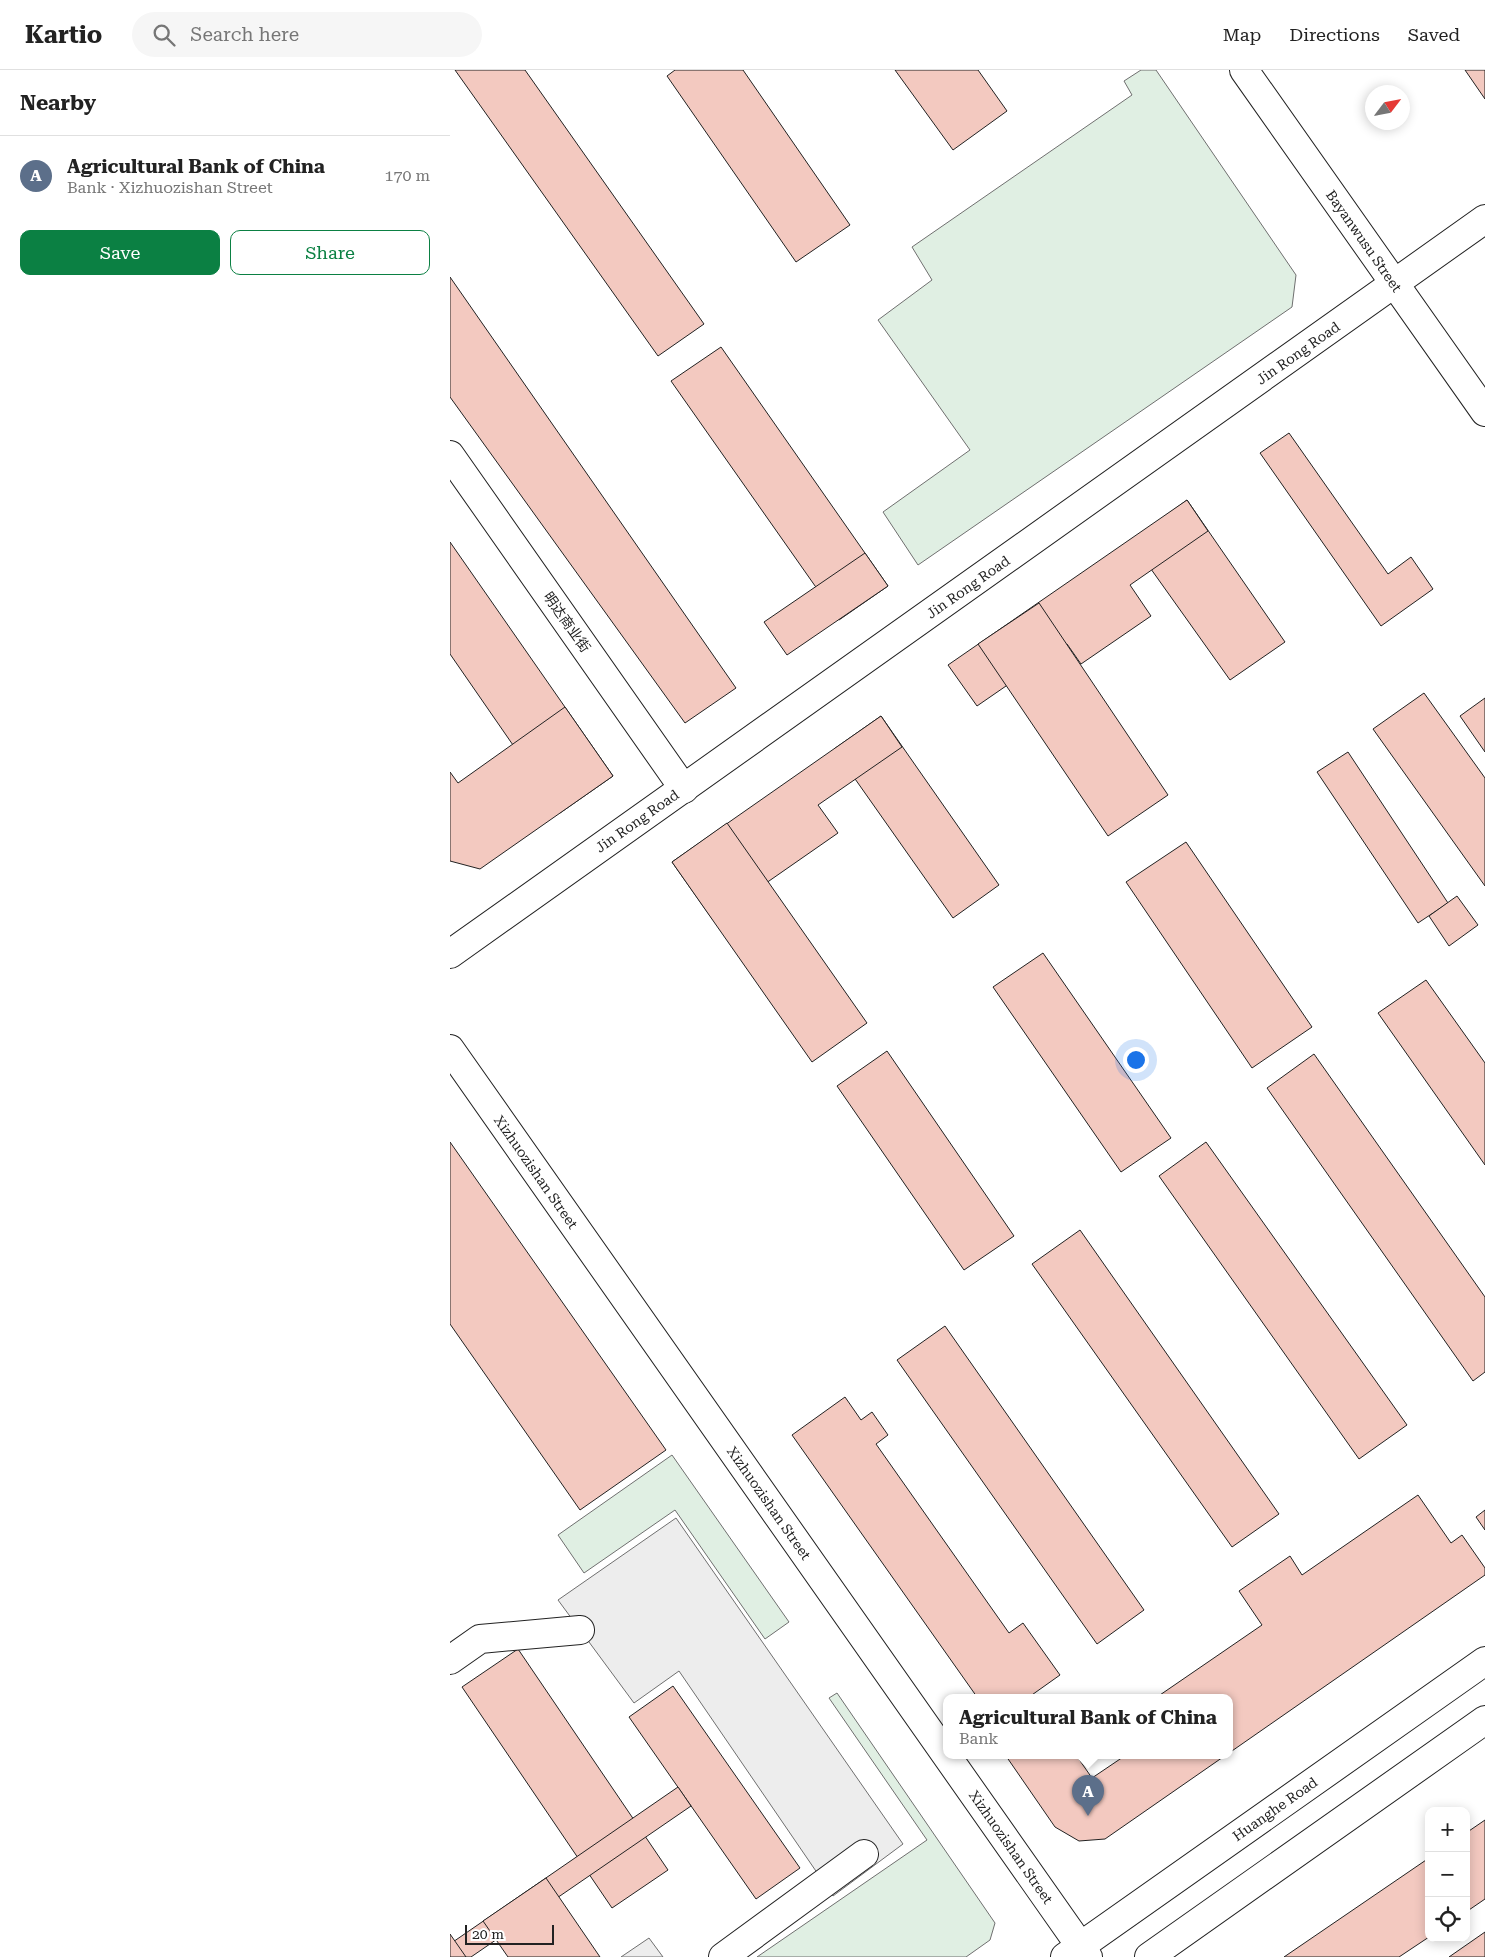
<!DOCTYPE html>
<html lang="en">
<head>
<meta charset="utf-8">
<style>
	body { margin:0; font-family:"Roboto Serif","Noto Sans SC",serif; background:#f6f6f6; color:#222 }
	.controls { position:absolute; right:15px; bottom:15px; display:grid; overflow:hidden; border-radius:10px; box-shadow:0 2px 12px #0003 }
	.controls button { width:45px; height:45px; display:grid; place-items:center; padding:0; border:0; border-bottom:1px solid #e0e0e0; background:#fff; color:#222; font:25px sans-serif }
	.compass { position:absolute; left:915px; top:15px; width:45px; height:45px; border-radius:50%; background:#fff; box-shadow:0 2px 12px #0003; rotate:58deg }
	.scale { position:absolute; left:15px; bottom:12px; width:89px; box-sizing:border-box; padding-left:5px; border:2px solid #222; border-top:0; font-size:14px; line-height:18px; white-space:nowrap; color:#222; -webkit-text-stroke:4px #fff; paint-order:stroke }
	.you { position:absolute; left:685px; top:989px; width:18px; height:18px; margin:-12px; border:4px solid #fff; border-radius:50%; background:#1a73e8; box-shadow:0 0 0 8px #1a73e833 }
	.badge { display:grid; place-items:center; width:32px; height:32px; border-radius:50%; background:#0b8043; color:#fff; font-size:16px; font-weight:700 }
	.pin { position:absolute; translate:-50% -41px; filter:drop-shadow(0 1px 2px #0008) }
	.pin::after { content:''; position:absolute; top:26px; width:18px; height:15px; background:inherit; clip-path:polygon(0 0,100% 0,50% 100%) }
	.popup { position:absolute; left:493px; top:1624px; width:290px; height:65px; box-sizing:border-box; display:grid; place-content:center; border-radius:10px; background:#fff; filter:drop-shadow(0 1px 4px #0005); font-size:16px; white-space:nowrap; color:#767676 }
	.popup b { font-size:19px; color:#222 }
	.popup::after { content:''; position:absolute; left:50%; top:100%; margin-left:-10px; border:10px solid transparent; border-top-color:#fff }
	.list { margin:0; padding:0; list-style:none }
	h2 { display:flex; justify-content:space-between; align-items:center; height:65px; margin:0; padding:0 20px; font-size:21px }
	h2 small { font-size:16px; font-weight:400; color:#767676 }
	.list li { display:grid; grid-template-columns:32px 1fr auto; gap:15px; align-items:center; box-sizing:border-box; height:80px; padding:0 20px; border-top:1px solid #e0e0e0 }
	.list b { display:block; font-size:19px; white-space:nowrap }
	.list p { margin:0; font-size:16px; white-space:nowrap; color:#767676 }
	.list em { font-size:16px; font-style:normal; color:#767676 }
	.actions { display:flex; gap:10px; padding:15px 20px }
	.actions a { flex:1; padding:11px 0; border:1px solid #0b8043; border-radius:10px; text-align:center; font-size:18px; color:#0b8043 }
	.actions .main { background:#0b8043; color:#fff }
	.icon { flex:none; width:28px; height:28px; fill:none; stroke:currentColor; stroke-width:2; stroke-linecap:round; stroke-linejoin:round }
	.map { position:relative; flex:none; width:1035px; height:1887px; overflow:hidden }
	header { display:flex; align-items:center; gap:30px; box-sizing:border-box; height:70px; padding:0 25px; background:#fff; border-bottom:1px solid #e0e0e0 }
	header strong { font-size:24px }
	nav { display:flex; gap:28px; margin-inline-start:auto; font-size:18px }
	.search { width:350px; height:45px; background:#f6f6f6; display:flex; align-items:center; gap:12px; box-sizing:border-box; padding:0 18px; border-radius:28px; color:#767676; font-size:19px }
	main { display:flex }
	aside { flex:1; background:#fff }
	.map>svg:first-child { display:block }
</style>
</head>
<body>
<header>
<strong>Kartio</strong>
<div class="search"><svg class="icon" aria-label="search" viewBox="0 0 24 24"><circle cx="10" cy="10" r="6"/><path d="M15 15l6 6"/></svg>Search here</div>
<nav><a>Map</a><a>Directions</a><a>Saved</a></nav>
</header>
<main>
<aside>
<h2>Nearby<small></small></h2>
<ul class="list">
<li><span class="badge" style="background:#5c6f8a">A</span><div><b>Agricultural Bank of China</b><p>Bank · Xizhuozishan Street</p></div><em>170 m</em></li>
</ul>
<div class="actions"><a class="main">Save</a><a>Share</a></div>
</aside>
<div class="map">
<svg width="1035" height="1887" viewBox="0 0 1035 1887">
	<rect width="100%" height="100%" fill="#fff"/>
	<g fill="#e0efe3" stroke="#6f6f6f">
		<polygon points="691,0 706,0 846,205 842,237 468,495 433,442 520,380 428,250 482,210 462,177 682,25 674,11"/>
		<polygon points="222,1385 339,1552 315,1569 225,1440 134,1503 108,1465"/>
		<polygon points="387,1623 545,1853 540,1870 516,1887 307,1887 477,1770 379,1628"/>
	</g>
	<g fill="#ededed" stroke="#6f6f6f">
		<polygon points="226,1448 453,1774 383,1826 229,1601 184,1633 108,1530"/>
		<polygon points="199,1868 213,1887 171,1887"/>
	</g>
	<g fill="#f3c9c0" stroke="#222">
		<polygon points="5,0 75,0 254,254 208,286"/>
		<polygon points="225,0 293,0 400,155 346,192 217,6"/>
		<polygon points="445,0 528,0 557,41 503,80"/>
		<polygon points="1015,0 1035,0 1035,29"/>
		<polygon points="0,207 286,618 235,653 0,327"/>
		<polygon points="271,277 438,516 389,550 221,311"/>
		<polygon points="839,363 938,504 961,487 983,519 931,556 810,383"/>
		<polygon points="737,430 835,572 780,610 681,471"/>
		<polygon points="737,430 758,461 680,515 701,546 631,594 617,574 527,636 498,595"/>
		<polygon points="0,472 163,706 110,743 0,584"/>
		<polygon points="415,483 438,516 337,585 314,552"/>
		<polygon points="589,533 718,725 658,766 528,574"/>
		<polygon points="974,623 1035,708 1035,816 923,659"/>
		<polygon points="1035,628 1035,682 1010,646"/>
		<polygon points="115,637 163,706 30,799 0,791 0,702 8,713"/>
		<polygon points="431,646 549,815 503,848 384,679"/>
		<polygon points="431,646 452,677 368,735 388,763 263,850 222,792"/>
		<polygon points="898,682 998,833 968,853 867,702"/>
		<polygon points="277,753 417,953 362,992 222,792"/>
		<polygon points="736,772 862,957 802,998 676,812"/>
		<polygon points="1007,826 1028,855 999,876 979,846"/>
		<polygon points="593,883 721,1068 671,1102 543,917"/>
		<polygon points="976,910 1035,993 1035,1095 928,943"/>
		<polygon points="437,981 564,1166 514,1200 387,1016"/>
		<polygon points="864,984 1035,1227 1035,1302 1023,1311 817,1018"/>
		<polygon points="0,1072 216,1380 130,1440 0,1254"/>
		<polygon points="756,1072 957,1355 909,1389 709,1106"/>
		<polygon points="630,1160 829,1444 782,1477 582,1194"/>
		<polygon points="495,1256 694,1540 647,1574 447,1290"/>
		<polygon points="395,1327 411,1350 422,1342 438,1365 426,1374 559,1563 573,1553 610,1605 579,1627 527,1627 342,1365"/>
		<polygon points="968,1425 1001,1473 1012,1465 1035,1498 1035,1505 779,1683 779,1627 707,1627 812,1555 789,1521 840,1486 852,1505"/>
		<polygon points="1035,1440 1035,1460 1026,1447"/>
		<polygon points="68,1579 218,1800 162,1838 12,1617"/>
		<polygon points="223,1616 350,1798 306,1829 179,1647"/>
		<polygon points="557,1685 626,1685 642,1708 676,1685 776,1685 655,1769 629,1771 605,1757 556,1686"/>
		<polygon points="228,1717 241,1736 21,1887 0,1887 0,1874"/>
		<polygon points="1035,1750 1035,1829 1016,1842 1016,1763"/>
		<polygon points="979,1788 979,1867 949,1887 834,1887"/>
		<polygon points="96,1808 150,1887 58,1887 33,1851"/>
		<polygon points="1035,1862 1035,1887 999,1887"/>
		<polygon points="0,1864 16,1887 0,1887"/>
	</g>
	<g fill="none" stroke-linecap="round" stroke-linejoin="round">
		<g stroke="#222" stroke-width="30">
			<g id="minor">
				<polyline points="794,0 1035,342"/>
				<polyline points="0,385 234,719"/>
				<polyline points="0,884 1035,149"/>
				<polyline points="0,979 638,1887"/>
				<polyline points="0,1590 30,1569 130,1560"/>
				<polyline points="273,1887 414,1784"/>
			</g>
		</g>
		<g stroke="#222" stroke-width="30">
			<g id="major">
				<polyline points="615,1887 1035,1591"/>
				<polyline points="699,1887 1035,1650"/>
			</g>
		</g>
		<use href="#minor" stroke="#fff" stroke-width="28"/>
		<use href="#major" stroke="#fff" stroke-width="28"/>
	</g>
	<g text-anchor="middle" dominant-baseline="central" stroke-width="4" stroke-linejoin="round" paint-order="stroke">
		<g font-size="14" fill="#222" stroke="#fff">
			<text transform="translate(914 171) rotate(55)">Bayanwusu Street</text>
			<text transform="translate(848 283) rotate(-35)">Jin Rong Road</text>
			<text transform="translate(518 517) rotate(-35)">Jin Rong Road</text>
			<text transform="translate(117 552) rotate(55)">明达商业街</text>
			<text transform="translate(187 751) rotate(-35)">Jin Rong Road</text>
			<text transform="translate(86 1102) rotate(55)">Xizhuozishan Street</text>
			<text transform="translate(319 1433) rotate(55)">Xizhuozishan Street</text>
			<text transform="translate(825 1739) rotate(-35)">Huanghe Road</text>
			<text transform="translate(561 1777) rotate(55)">Xizhuozishan Street</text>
		</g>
	</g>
</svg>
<div class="controls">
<button>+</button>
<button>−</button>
<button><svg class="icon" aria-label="locate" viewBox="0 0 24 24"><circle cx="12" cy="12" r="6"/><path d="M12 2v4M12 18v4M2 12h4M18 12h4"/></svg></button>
</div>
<svg class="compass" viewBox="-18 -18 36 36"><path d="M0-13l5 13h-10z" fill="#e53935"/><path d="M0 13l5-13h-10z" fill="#767676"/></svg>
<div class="scale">20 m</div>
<div class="you"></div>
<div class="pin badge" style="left:638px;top:1746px;background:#5c6f8a">A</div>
<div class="popup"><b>Agricultural Bank of China</b>Bank</div>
</div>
</main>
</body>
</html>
